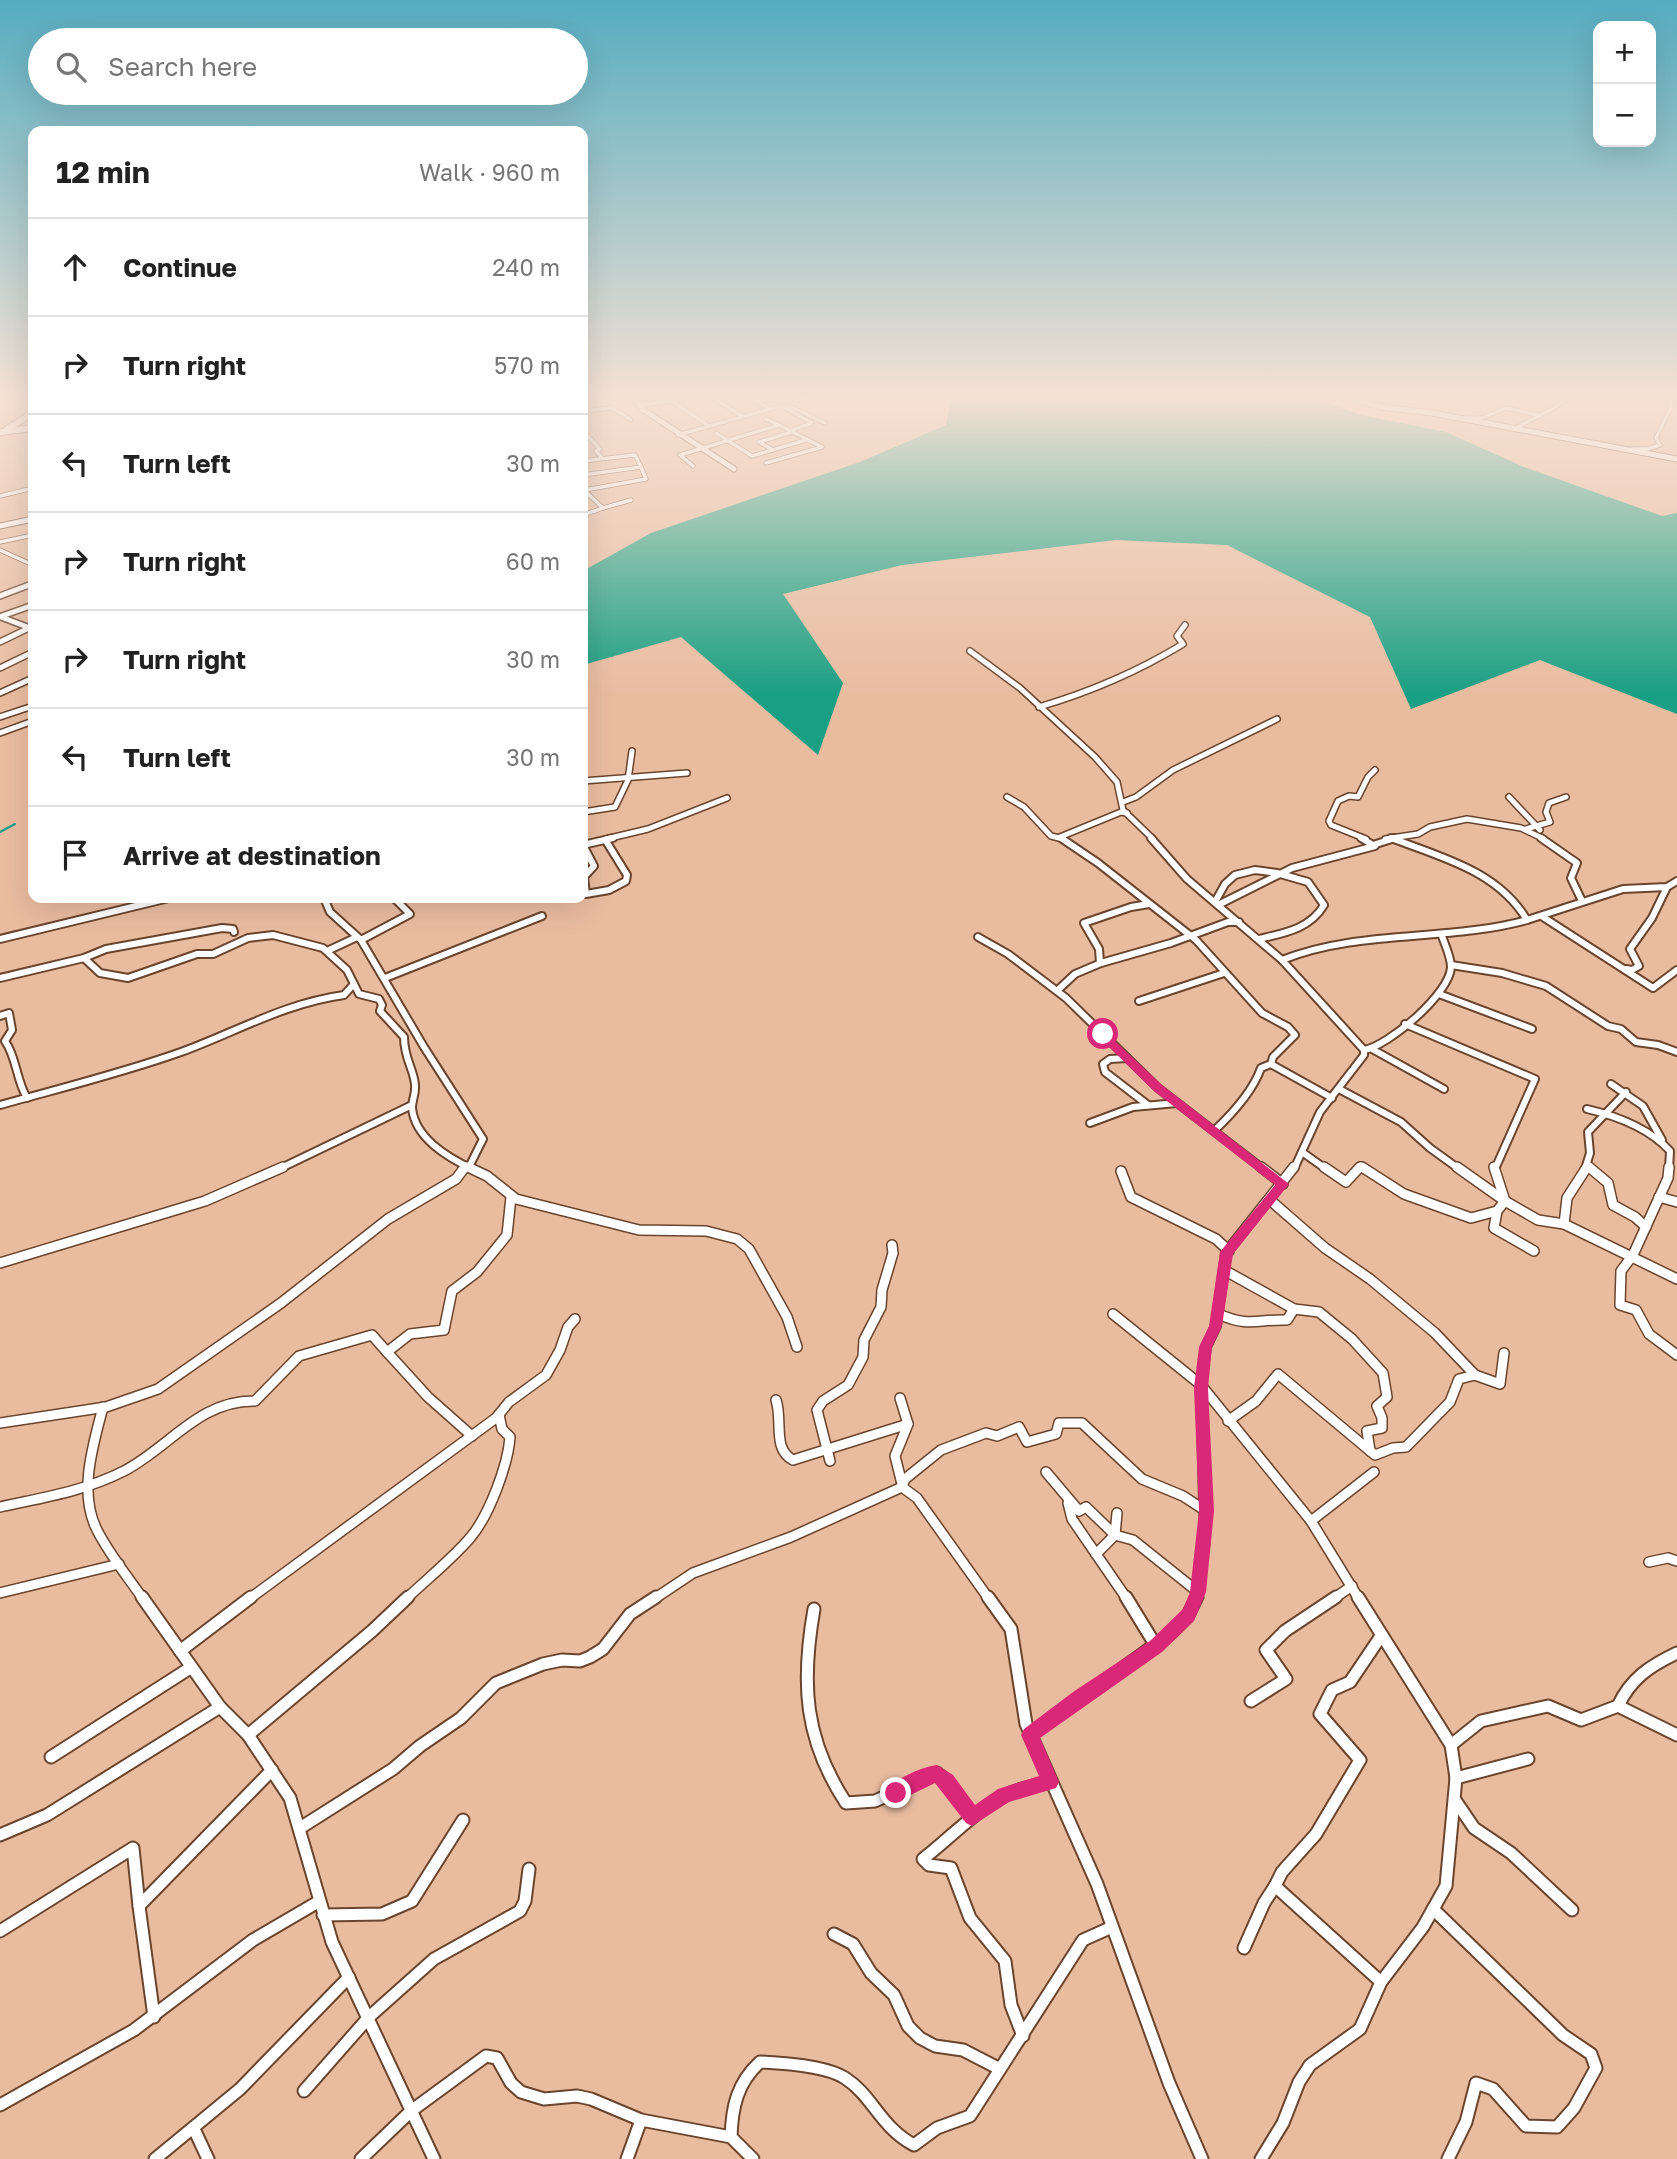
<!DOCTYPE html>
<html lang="en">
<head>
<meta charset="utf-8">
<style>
	body { margin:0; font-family:"Golos Text",sans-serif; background:#f6f6f6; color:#222 }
	.controls { position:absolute; right:21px; top:21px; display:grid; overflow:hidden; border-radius:14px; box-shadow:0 7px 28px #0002 }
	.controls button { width:63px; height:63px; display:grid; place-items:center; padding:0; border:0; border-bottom:2px solid #e0e0e0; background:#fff; color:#222; font:35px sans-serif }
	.stop { position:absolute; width:21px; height:21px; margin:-16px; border:5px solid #db2777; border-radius:50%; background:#fff }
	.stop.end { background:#db2777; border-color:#fff; box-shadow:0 2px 7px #0008 }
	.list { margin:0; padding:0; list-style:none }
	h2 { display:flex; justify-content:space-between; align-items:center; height:91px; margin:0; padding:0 28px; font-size:30px }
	h2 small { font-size:23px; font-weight:400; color:#767676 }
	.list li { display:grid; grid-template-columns:46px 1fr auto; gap:21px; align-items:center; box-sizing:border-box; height:98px; padding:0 28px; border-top:2px solid #e0e0e0 }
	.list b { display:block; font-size:26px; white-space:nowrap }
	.list em { font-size:23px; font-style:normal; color:#767676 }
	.icon { flex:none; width:38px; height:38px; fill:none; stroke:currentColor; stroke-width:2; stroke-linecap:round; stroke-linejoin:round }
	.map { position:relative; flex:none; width:1677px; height:2159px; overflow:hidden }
	.search { position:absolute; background:#fff; box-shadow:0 7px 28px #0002; left:28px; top:28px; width:560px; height:77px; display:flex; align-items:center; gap:18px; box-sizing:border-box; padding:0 24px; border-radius:38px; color:#767676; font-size:26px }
	.panel { position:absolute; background:#fff; box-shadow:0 7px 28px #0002; left:28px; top:126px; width:560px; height:777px; border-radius:14px }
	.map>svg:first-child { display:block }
</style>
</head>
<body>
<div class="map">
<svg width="1677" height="2159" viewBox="0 0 1677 2159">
	<rect width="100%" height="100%" fill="#e9bca0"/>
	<polygon fill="#199f83" points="952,393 1299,393 1361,415 1446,432 1524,467 1662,516 1677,513 1677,714 1540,660 1411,709 1370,617 1227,545 1116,540 902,565 783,594 843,683 818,755 681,637 583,665 583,571 651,533 860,462 946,425"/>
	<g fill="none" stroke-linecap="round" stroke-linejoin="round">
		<polyline stroke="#199f83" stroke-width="2" points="0,832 15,824"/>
		<g stroke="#6a442c" stroke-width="5">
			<g id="street-far4">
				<polyline points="708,395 742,416"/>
				<polyline points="670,400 709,426"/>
				<polyline points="758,401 826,398 847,393"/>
				<polyline points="639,406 715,393"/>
				<polyline points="789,406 825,423"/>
				<polyline points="770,409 782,406 812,423 790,431"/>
				<polyline points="583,411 612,408 631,420"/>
				<polyline points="1464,418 1482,418 1506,408 1538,415"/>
				<polyline points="766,419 779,425"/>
				<polyline points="1514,429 1554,408 1573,393"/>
				<polyline points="583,431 600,449 596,451 602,458"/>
				<polyline points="716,433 752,456 806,440"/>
				<polyline points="678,435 770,409 743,393"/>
				<polyline points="1632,449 1647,449 1660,445 1656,438 1671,407 1669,393"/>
				<polyline points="773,450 759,442 792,432"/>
				<polyline points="583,461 635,455 641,467 583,475"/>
				<polyline points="693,466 680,455 779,425 822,447 766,463"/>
				<polyline points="585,490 646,479 641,467"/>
				<polyline points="0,496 33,488"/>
				<polyline points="603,508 631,500"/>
				<polyline points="583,515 603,508 584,490"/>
				<polyline points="0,542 33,535"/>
				<polyline points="0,550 33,565"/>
				<polyline points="25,587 33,584"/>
			</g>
		</g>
		<g stroke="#6a442c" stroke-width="8">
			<g id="street-far3">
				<polyline points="0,596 29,585"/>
				<polyline points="2,616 33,605"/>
				<polyline points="1,617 30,628"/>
				<polyline points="0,642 33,626"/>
				<polyline points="970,651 1020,688 1095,757 1117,782 1123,810 1153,839"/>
				<polyline points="0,668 33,652"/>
				<polyline points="0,693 33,678"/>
				<path d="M 1039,707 C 1090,692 1137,672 1183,644 L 1177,636 L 1185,625"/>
				<polyline points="0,717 33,706"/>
				<polyline points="0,733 33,721"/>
				<polyline points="583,781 687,773"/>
				<polyline points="1007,797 1024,807 1051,836 1063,839"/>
				<polyline points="1509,797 1540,830"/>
				<polyline points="1123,802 1136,797 1173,770 1277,719"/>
				<polyline points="583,812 615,807 628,780 632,751"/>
				<polyline points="1526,829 1550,822 1546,812 1549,803 1566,797"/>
				<polyline points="1060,837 1121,812 1127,813"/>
				<polyline points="1391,838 1395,839"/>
				<polyline points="606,839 648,829 727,798"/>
				<polyline points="1366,839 1331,825 1329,821 1338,801 1349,796 1358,797 1368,777 1375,770"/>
				<polyline points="1385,839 1418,834 1430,827 1467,819 1521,828 1544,839"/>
			</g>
		</g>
		<g stroke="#6a442c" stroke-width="10">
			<g id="street-far2">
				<path d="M 1061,838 L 1098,863 L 1196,940 L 1262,1013 L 1288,1027 L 1295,1035 L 1273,1057 L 1271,1064 L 1261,1068 C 1253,1091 1232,1114 1214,1131"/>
				<polyline points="1151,838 1187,879 1282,960 1364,1050 1364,1055 1320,1112 1294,1169"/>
				<polyline points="1541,838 1577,863 1571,878 1582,901"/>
				<polyline points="1376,844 1395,838"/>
				<polyline points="583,845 613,838"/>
				<polyline points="583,845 594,866 584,877 586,894 609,890 626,881 627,875 606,841"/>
				<polyline points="324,898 330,912 361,940 424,1047 483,1139 469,1167"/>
				<path d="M 1215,902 L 1225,884 L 1235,875 L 1255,870 L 1277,873 L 1308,882 L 1324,905 C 1310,929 1284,933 1259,939"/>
				<polyline points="1218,905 1292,868 1375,846 1361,838"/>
				<polyline points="1543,917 1653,988 1677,970"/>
				<polyline points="1527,920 1623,889 1667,887 1677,881"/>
				<polyline points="978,937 1008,954 1066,998 1158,1088 1263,1169"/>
				<polyline points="0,939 169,898"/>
				<polyline points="361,940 410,914 394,898"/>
				<polyline points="327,951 357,937"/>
				<path d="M 84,958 L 100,973 L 128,978 L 197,954 L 213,954 L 248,938 L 273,935 L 323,948 L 347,970 L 359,994 L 379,999 L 382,1005 L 380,1011 L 404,1037 C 404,1059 414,1069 415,1085 C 416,1093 412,1100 412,1108 C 415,1138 447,1157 472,1169"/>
				<path d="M 1282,960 C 1360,929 1447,942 1527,920 C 1498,871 1441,857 1391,838"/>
				<polyline points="1100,963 1099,949 1084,923 1131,907 1149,904"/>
				<polyline points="1451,965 1502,973 1546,986 1608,1026 1621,1029 1636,1042 1658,1045 1677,1052"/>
				<polyline points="1626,969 1632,970 1639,966 1630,949 1652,918 1667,887"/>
				<polyline points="0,978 84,958 106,949 222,928 233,929 234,932"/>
				<polyline points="385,978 542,916"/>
				<polyline points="1059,989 1075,974 1101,963 1171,943 1228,922 1239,922"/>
				<polyline points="1439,994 1532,1029"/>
				<polyline points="1139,1001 1224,973"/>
				<path d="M 0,1016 L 9,1013 L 12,1030 L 5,1041 C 17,1058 16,1080 27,1098"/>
				<polyline points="1405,1024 1535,1079 1495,1169"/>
				<polyline points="1372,1049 1444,1089"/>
				<path d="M 1364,1050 C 1388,1046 1450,994 1451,967 C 1451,957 1445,945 1442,936"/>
				<polyline points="1127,1058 1110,1059 1103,1064 1105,1072 1148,1105"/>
				<polyline points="1271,1064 1332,1098"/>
				<polyline points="1611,1084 1643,1106 1662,1140"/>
				<polyline points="1339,1089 1401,1122 1430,1148 1459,1169"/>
				<path d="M 0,1105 C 61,1088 122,1073 181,1052 C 236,1032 285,1003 344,995 L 354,984"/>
				<path d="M 1587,1109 C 1617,1116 1649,1128 1670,1151 L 1669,1169"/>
				<polyline points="1090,1123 1133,1107 1177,1103"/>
				<polyline points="1302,1152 1326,1169"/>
				<polyline points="279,1169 412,1105"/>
				<polyline points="464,1169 466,1166"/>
				<polyline points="1359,1169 1361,1166 1365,1169"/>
				<polyline points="1585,1169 1590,1153 1588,1132 1626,1092"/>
			</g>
		</g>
		<g stroke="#6a442c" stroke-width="12">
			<g id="street-far1">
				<polyline points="468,1167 487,1176 516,1199 639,1230 706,1231 737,1239 749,1249 787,1317 797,1347"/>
				<polyline points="1261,1167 1283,1184"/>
				<polyline points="1294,1167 1226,1253 1216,1326 1206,1347 1201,1385 1311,1521 1359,1599"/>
				<polyline points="1324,1167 1346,1182 1360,1167"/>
				<polyline points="1362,1167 1404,1194 1471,1218 1497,1211"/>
				<polyline points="1457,1167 1505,1201 1538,1220 1564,1224 1677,1279"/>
				<polyline points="1494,1167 1505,1201 1497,1211 1494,1228 1534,1251"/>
				<polyline points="1589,1167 1608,1183 1613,1205 1635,1217 1646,1227"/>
				<polyline points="1669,1167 1668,1178 1633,1255 1621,1271 1620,1305 1636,1310 1649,1334 1677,1355"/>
				<polyline points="1121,1171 1131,1197 1216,1239 1229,1251"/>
				<polyline points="1659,1197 1677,1202"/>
				<polyline points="1270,1200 1325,1248 1370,1279 1435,1333 1475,1375 1500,1384 1504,1353"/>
				<polyline points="1564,1224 1567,1198 1587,1167"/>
				<polyline points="0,1263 205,1201 283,1167"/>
				<polyline points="1224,1270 1294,1309 1319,1312 1352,1339 1383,1373 1387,1397 1377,1406 1382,1418 1382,1428 1367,1431 1370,1451"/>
				<polyline points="1113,1314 1201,1385 1205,1541 1196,1599"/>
				<path d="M 1218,1314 C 1251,1328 1256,1319 1287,1320 L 1294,1309"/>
				<polyline points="387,1352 428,1397 472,1436"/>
				<polyline points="900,1398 908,1424 895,1456 902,1484"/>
				<path d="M 776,1400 C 783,1421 772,1449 793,1460 L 908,1424"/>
				<path d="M 103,1407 C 93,1445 78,1493 97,1530 C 109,1554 128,1577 143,1599"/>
				<polyline points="1228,1421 1256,1401 1278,1374 1375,1455 1393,1448 1406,1447 1450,1402 1459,1379 1475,1375"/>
				<polyline points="0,1423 106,1407 158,1389 281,1303 388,1219 456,1179 465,1167"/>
				<polyline points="830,1461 817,1410 823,1401 848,1385 863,1357 864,1340 881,1307 882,1290 893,1253 892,1245"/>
				<polyline points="1046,1472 1079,1511 1086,1507 1115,1535 1133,1540 1198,1592"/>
				<polyline points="902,1487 905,1479 941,1450 986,1433 997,1436 1019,1427 1027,1442 1056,1434 1059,1423 1082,1423 1142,1479 1183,1496 1206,1511"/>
				<polyline points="1068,1503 1072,1519 1096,1554"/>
				<path d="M 0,1507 C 45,1497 82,1492 124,1471 C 170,1447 199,1400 255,1401 L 299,1356 L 372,1335 L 387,1352 L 410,1334 L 444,1330 L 452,1291 L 477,1272 L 507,1235 L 511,1197"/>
				<polyline points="1117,1513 1115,1535 1096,1554 1127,1599"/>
				<polyline points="1311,1521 1374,1472"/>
				<polyline points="1649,1562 1668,1558 1677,1561"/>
				<polyline points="0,1593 119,1564"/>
				<polyline points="249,1599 496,1418 509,1402 546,1375 560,1350 568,1327 575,1319"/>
				<path d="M 406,1599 C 427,1579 451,1560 470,1538 C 489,1516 508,1465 510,1437 L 502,1429 L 499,1415"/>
				<polyline points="654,1599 693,1573 791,1537 902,1487 917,1498 989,1599"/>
				<polyline points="1333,1599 1352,1586"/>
			</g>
		</g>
		<g stroke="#6a442c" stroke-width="15">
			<g id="street">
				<polyline points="142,1597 220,1707 248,1735 290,1798 332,1942 434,2159"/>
				<polyline points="988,1597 1011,1629 1026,1724 1097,1884 1169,2083 1202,2159"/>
				<polyline points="1126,1597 1156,1646"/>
				<path d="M 814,1609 C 801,1683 804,1739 846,1803 L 875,1801 L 937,1773 L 947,1781 L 972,1817"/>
				<polyline points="180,1651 251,1597"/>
				<polyline points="1251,1701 1286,1679 1266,1650 1285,1631 1336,1597"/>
				<polyline points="1618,1706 1677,1735"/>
				<polyline points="248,1735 372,1631 408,1597"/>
				<polyline points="1030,1735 1170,1634 1187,1617 1197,1597"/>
				<path d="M 1451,1745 L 1481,1721 L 1548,1706 L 1581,1720 L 1618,1706 C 1631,1678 1650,1666 1677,1653"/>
				<polyline points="51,1757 190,1668"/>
				<polyline points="1456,1778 1528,1759"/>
				<polyline points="1455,1800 1474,1828 1511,1853 1572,1910"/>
				<polyline points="300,1828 393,1769 420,1746 461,1718 496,1683 543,1664 562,1660 580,1661 590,1657 603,1649 630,1614 656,1597"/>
				<polyline points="0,1835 47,1815 220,1707"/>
				<polyline points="1275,1886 1282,1872 1316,1834 1360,1760 1320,1714 1332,1690 1350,1682 1381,1636"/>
				<polyline points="139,1906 154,2017"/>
				<polyline points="1433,1909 1563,2035 1591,2054 1596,2068 1574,2108 1557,2127 1526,2126 1493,2089 1476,2083 1466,2122 1448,2159"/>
				<polyline points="323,1915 382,1914 412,1901 463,1820"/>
				<polyline points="0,1931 133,1848 139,1906 272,1770"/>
				<polyline points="834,1934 853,1944 871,1973 894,1995 908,2026 920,2038 935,2046 963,2050 998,2068"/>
				<polyline points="1244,1948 1264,1903 1275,1886 1381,1982"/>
				<path d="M 1023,2036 L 1011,2005 L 1005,1961 L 970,1918 L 951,1868 L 929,1865 L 923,1859 C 949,1839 973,1813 1002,1797 C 1015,1789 1035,1786 1050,1782"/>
				<polyline points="304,2091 369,2017 434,1959 520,1911 525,1901 529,1869"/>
				<polyline points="0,2105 134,2030 253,1940 318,1902"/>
				<polyline points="194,2129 208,2159"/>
				<path d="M 731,2137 C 732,2107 737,2083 760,2062 C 782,2063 826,2066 845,2078 C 873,2096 880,2127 914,2145 L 937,2128 L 970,2116 L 1083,1940 L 1112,1927"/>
				<polyline points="155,2159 240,2089 349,1977"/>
				<polyline points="361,2159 411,2111 486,2056 497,2058 511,2083 521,2092 544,2099 577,2096 591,2099 641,2120 731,2137 753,2159"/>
				<polyline points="627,2159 641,2120"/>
				<polyline points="1261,2159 1283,2123 1299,2082 1310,2065 1360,2029 1381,1982 1423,1927 1446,1886 1456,1778 1451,1745 1358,1597"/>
			</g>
		</g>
		<g stroke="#6a442c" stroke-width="7">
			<g id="secondary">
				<polyline points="631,393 642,409 734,469"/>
				<polyline points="1332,393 1381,407 1432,413 1677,459"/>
				<polyline points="0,526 33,519"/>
			</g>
		</g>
		<g stroke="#6a442c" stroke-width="8">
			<g id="primary">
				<polyline points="7,429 33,413"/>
				<polyline points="0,432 33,428"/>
			</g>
		</g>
		<use href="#street-far4" stroke="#fff" stroke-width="3.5"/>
		<use href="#street-far3" stroke="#fff" stroke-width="5"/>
		<use href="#street-far2" stroke="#fff" stroke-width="6"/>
		<use href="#street-far1" stroke="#fff" stroke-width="9"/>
		<use href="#street" stroke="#fff" stroke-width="11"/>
		<use href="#secondary" stroke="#fff" stroke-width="5"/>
		<use href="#primary" stroke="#fff" stroke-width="6"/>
	</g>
	<linearGradient id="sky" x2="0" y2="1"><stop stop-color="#55acc0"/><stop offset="0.57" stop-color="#f5e1d4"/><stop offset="1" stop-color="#f5e1d4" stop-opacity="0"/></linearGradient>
	<rect width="1677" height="695" fill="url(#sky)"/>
	<path fill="#db2777" d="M 1103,1030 L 1162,1085 L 1289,1184 L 1233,1254 L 1222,1326 L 1212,1347 L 1208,1388 L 1214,1511 L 1206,1592 L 1194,1621 L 1162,1652 L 1040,1738 L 1059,1782 L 1056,1788 L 1009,1802 L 972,1826 L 966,1823 L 935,1783 L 896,1802 L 890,1799 L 887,1793 C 894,1778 922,1767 937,1765 L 953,1775 L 975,1805 L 998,1789 L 1039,1776 L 1021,1735 L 1024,1729 L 1073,1692 L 1150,1641 L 1183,1609 L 1190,1592 L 1199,1511 L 1194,1388 L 1199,1347 L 1209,1326 L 1220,1252 L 1275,1185 L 1154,1091 L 1099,1037 L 1098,1034 Z"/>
</svg>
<div class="controls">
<button>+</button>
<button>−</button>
</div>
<div class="stop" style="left:1103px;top:1034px"></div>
<div class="stop end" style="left:896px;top:1793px"></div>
<div class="search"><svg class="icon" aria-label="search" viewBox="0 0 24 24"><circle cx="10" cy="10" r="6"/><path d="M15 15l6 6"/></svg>Search here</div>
<section class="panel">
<h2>12 min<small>Walk · 960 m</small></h2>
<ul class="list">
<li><svg class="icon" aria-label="ahead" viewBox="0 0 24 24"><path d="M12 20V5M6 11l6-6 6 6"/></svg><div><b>Continue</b></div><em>240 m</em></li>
<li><svg class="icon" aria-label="right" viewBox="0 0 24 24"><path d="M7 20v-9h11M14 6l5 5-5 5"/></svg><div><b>Turn right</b></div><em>570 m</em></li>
<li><svg class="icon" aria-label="left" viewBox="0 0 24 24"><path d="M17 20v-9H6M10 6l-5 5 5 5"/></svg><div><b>Turn left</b></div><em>30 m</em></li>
<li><svg class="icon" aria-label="right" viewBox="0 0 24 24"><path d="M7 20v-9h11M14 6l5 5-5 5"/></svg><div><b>Turn right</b></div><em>60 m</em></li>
<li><svg class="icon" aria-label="right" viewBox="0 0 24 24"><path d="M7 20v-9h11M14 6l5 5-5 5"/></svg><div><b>Turn right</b></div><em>30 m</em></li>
<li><svg class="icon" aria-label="left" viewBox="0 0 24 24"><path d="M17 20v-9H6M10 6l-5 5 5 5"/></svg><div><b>Turn left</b></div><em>30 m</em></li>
<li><svg class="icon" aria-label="arrive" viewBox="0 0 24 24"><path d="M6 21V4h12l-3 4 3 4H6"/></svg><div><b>Arrive at destination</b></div></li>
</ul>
</section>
</div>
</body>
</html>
